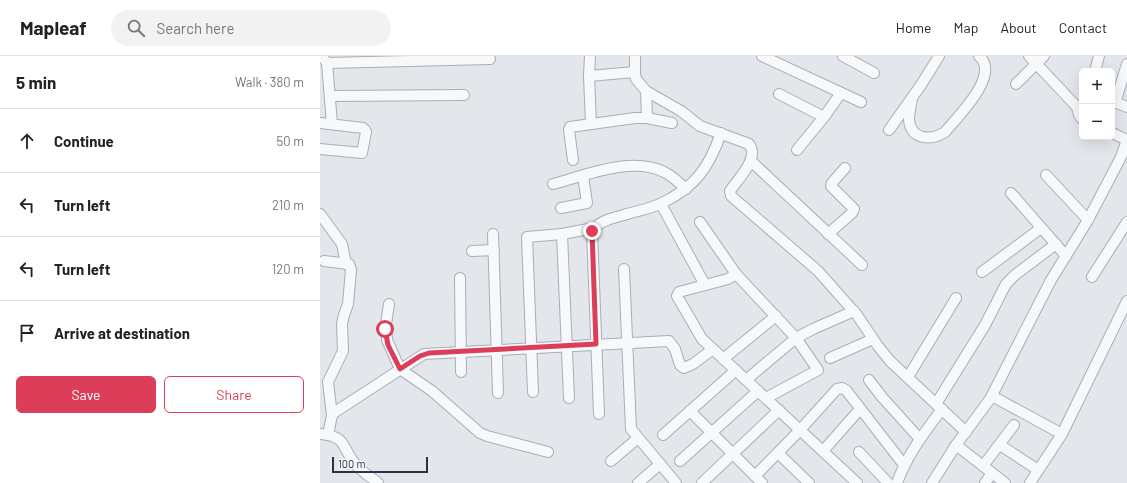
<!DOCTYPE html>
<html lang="en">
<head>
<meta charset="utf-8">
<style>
	body { margin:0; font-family:Barlow,sans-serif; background:#f2f2f2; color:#222 }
	.controls { position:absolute; right:12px; top:12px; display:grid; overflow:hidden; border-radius:6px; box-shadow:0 4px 16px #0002 }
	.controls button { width:36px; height:36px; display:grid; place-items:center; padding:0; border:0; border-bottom:1px solid #e0e0e0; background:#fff; color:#222; font:20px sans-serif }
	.scale { position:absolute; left:12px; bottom:10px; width:96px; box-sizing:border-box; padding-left:4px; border:2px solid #293447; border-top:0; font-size:11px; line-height:14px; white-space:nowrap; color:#293447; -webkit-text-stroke:3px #f3f6f9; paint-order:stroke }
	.stop { position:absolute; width:12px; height:12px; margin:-9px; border:3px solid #dc3e59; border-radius:50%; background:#fff }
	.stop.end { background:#dc3e59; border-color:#fff; box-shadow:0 1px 4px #0008 }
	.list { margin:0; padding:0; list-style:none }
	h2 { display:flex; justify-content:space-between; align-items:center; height:52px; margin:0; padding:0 16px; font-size:17px }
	h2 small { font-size:13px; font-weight:400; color:#767676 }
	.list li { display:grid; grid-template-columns:26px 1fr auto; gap:12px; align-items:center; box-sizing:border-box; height:64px; padding:0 16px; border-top:1px solid #e0e0e0 }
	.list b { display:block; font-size:15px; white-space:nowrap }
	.list em { font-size:13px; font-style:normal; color:#767676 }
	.actions { display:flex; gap:8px; padding:12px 16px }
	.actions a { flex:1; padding:9px 0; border:1px solid #dc3e59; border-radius:6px; text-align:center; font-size:14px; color:#dc3e59 }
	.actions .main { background:#dc3e59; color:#fff }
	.icon { flex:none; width:22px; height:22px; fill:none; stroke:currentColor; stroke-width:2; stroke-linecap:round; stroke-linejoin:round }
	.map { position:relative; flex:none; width:807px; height:427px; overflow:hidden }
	header { display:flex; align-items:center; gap:24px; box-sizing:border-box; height:56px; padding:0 20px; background:#fff; border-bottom:1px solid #e0e0e0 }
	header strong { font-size:19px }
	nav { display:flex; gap:22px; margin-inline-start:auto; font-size:14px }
	.search { width:280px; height:36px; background:#f2f2f2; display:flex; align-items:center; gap:10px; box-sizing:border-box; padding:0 14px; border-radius:22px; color:#767676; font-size:15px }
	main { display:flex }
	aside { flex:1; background:#fff }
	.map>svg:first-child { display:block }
</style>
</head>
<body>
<header>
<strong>Mapleaf</strong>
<div class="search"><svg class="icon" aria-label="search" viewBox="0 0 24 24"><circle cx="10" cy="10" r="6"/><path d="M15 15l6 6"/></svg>Search here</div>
<nav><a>Home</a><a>Map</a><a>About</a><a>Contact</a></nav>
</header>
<main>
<aside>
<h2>5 min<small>Walk · 380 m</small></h2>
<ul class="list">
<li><svg class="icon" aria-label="ahead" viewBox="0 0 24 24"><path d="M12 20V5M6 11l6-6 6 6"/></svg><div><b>Continue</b></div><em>50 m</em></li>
<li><svg class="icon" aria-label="left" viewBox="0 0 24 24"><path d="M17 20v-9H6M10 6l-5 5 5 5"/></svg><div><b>Turn left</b></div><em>210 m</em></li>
<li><svg class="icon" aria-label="left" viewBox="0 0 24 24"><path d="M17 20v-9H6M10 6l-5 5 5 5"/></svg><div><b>Turn left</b></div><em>120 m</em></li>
<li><svg class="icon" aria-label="arrive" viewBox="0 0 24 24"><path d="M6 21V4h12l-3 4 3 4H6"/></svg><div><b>Arrive at destination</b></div></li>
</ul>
<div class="actions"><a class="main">Save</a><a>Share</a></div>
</aside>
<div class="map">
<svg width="807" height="427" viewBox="0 0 807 427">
	<rect width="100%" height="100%" fill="#e3e7ec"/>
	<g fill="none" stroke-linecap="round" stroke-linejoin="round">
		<g stroke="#a7aeb7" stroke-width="12">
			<g id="minor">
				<polyline points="270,0 269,20 271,68"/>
				<path d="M 315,0 L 315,18 L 316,23 L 326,35 L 361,55 L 380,70 L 429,88 C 440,102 418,123 410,135 L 411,140 L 498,215 L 537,259 L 558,290 L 570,305 L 646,376"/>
				<polyline points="442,0 541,46"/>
				<polyline points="523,0 554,17"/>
				<polyline points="709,0 757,51 759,59 762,63"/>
				<polyline points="4,3 7,7 12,68"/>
				<polyline points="7,7 170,3"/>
				<polyline points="775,15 779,0"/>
				<polyline points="269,20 315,16"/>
				<polyline points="696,28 724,0"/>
				<polyline points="326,35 327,62"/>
				<polyline points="459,38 504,61"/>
				<polyline points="11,40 144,39"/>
				<path d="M 592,42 C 591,49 589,57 589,64 C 591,84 611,85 625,76 C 638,60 681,19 659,0"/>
				<polyline points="792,45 807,51"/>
				<polyline points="795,47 807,8"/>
				<polyline points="0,67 43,72 45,74 46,76 42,97 0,93"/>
				<polyline points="569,74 601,29 619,0"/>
				<polyline points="792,77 807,84"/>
				<polyline points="477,94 504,61 521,37"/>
				<polyline points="253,104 249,74 250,71 315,62 327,62 352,67"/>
				<polyline points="431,105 542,209"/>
				<polyline points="726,119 768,164"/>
				<path d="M 233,128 C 266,119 312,100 344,116 C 353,120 359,127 366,133"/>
				<polyline points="691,137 746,200"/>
				<polyline points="341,148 385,229"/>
				<polyline points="241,152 267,147 263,120"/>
				<polyline points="0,158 22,188 26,208"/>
				<polyline points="380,166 416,218 476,282 426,324"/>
				<polyline points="173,178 178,337"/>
				<polyline points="242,178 249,342"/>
				<polyline points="508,178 532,157 534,153 511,130 512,127 525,112"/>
				<polyline points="152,195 174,194"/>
				<polyline points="4,205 29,208 31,214 28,248 24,259 22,268 23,295 8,326 12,359"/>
				<polyline points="304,213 311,373 356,427"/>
				<polyline points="662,216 721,172"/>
				<polyline points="416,218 408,223 359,236 357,240 382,283 537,427"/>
				<polyline points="772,221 807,166"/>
				<polyline points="140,222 141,316"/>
				<polyline points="69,248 66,268 67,284 80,313 112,335 160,377 167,380 228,396"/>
				<polyline points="510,302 553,283"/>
				<polyline points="403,303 456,260"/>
				<polyline points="588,321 636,242"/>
				<polyline points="549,324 562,341 599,382"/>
				<polyline points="213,336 207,181 242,178 274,172"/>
				<polyline points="672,340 742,378"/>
				<polyline points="446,342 498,314 476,282 493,273 534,255"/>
				<polyline points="616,348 665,269 686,228 695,219 736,188"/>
				<polyline points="370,355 442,427"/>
				<path d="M 279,358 L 272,175 C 279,165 292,162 304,159 C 316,155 330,153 342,147 C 375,131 389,112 401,77"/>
				<path d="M 0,378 C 28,380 21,392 36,409 C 42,416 51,421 58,427"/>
				<polyline points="8,379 12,359 15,356 104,298 349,285 355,293 360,309 364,312 373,308 393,293"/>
				<polyline points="343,379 416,314"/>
				<polyline points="636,389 685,427"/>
				<polyline points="680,389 718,414"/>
				<polyline points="503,395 540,353"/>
				<polyline points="539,396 568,427"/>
				<polyline points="458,397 489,427"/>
				<polyline points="291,405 318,382"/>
				<polyline points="360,405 438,335"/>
				<polyline points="663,410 694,369"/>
				<polyline points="435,420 480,374 517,333 522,332 526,334 584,409"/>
				<polyline points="318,427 340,408"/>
				<polyline points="382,427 459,354"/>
				<path d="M 577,427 C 587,399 604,377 622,353"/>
				<polyline points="612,427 636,389 670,343 731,224 768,164 801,101 807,84"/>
				<polyline points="665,427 672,417"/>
				<polyline points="710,427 742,378 807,245"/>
			</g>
		</g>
		<use href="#minor" stroke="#f6f8fa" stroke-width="10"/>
	</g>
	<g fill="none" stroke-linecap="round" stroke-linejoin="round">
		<polyline stroke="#dc3e59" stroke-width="5" points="65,273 68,289 80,313 100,300 109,297 276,288 272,175"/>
	</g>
</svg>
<div class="controls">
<button>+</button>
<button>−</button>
</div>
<div class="scale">100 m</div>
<div class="stop" style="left:65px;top:273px"></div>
<div class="stop end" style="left:272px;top:175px"></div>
</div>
</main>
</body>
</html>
